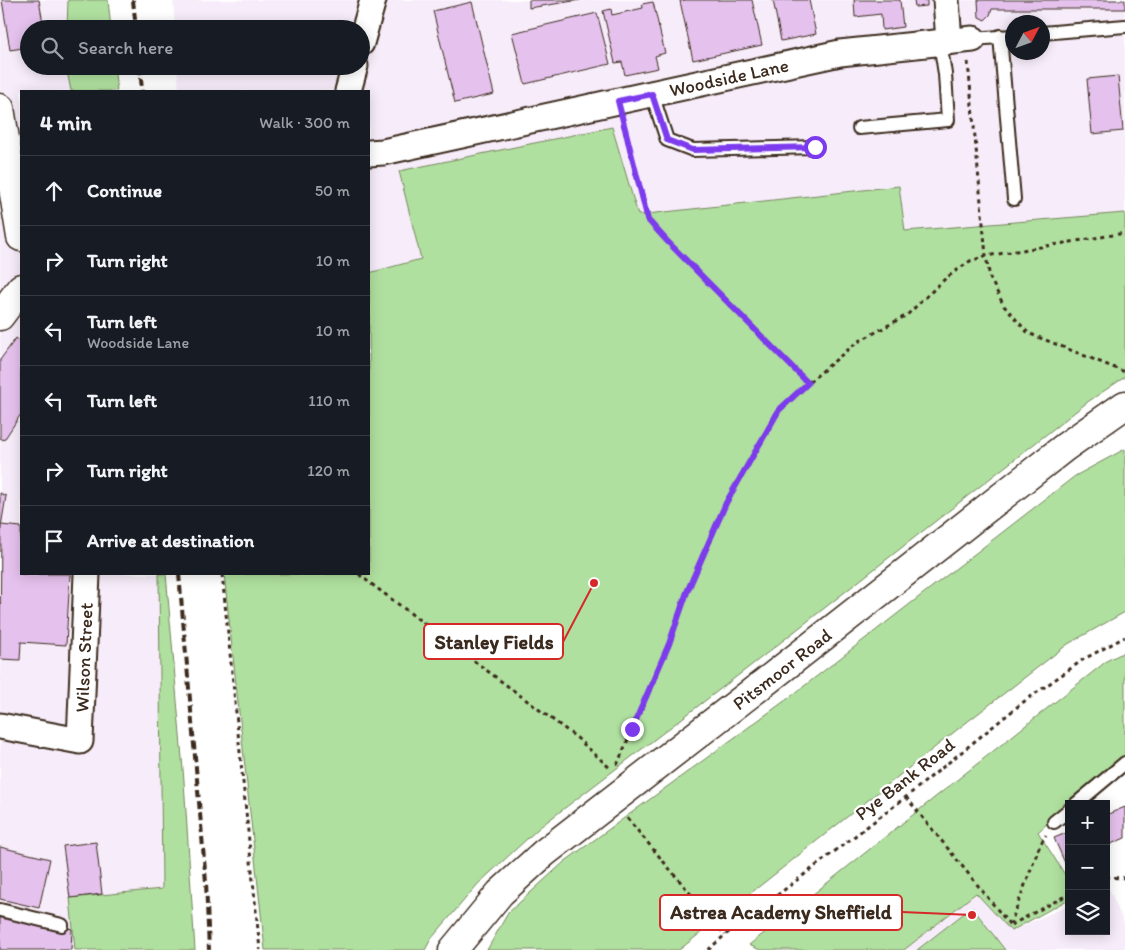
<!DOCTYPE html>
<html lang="en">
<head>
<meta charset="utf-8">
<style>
	body { margin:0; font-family:Itim,sans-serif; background:#20242c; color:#f1f3f6 }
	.controls { position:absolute; right:15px; bottom:15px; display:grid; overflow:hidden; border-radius:0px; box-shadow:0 2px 12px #0003 }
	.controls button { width:45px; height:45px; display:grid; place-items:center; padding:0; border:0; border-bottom:1px solid #363941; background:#171b24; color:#f1f3f6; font:25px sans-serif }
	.compass { position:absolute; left:1005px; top:15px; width:45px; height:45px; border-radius:50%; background:#171b24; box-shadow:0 2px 12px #0003; rotate:49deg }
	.stop { position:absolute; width:15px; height:15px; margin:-11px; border:4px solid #7c3aed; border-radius:50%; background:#fff }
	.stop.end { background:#7c3aed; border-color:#fff; box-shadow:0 1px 5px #0008 }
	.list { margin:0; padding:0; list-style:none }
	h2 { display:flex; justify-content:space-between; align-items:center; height:65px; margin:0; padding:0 20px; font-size:21px }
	h2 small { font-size:16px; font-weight:400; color:#9ea1a6 }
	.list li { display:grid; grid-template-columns:32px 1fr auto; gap:15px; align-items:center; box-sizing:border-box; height:70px; padding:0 20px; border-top:1px solid #363941 }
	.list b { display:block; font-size:19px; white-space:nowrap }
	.list p { margin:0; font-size:16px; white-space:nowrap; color:#9ea1a6 }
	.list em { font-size:16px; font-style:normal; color:#9ea1a6 }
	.icon { flex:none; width:28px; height:28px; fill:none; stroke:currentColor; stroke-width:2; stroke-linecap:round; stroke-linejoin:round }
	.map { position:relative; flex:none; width:1125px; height:950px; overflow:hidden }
	.search { position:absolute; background:#171b24; box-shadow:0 2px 12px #0003; left:20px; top:20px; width:350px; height:55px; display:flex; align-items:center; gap:12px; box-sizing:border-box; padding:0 18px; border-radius:28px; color:#9ea1a6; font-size:19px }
	.panel { position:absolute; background:#171b24; box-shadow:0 2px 12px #0003; left:20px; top:90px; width:350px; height:485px; border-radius:0px }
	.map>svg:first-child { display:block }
</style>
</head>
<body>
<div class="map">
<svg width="1125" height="950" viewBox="0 0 1125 950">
	<rect width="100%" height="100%" fill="#fff"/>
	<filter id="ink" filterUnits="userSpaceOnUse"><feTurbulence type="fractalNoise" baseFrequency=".02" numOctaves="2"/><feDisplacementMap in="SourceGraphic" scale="10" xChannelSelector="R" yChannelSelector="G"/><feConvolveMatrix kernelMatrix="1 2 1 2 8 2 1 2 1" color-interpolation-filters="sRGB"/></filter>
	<g filter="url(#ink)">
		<g fill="#f7edfa" fill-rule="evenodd">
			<polygon points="0,0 68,0 67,29 29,29 29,66 66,66 71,91 21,91 21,574 159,574 162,890 70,898 75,950 0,950"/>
			<path d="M 173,0 L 1125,0 L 1125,213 L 905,231 L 899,186 L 638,215 L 612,128 L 399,171 L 421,260 L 369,273 L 369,91 L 179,91 L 177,66 L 361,66 L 361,29 L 175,29 ZM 1012,22 L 1042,22 L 1042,52 L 1012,52 Z"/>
			<polygon points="1109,888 1125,925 1125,950 904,950 977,893 1011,931 1069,905 1069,931 1106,931 1106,889"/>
		</g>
		<g fill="#b0e09f" stroke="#76855e">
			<polygon points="68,0 108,0 111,29 67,29"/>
			<polygon points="66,66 114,66 117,91 71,91"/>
			<polygon points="612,127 638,215 899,186 905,231 1125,213 1125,377 1089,401 753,664 540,827 478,884 431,939 425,950 265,950 224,574 369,574 369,273 421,259 399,171"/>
			<polygon points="1125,449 1125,612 1068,644 958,729 679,950 487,950 508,913 564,862 790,697 1075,476"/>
			<polygon points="159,574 166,574 184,781 195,950 75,950 70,898 162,889"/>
			<polygon points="1125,652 1125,757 1069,804 1038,832 1069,881 1069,899 1011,931 976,893 904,950 760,950 749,945 1108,660"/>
			<polygon points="972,907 1005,950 917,950"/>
		</g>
		<g fill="#e5c2ed" stroke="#3b2a1e">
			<polygon points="2,0 39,0 44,29 29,29 29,47 10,50"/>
			<polygon points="529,0 580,0 529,8"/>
			<polygon points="685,0 752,0 762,45 693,60 680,1"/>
			<polygon points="773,0 809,0 816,34 781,41"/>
			<polygon points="854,0 900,0 903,27 882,30 881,14 855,17"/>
			<polygon points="914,0 927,0 927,6 915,7"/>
			<polygon points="978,0 1125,0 1125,9 992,9 990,15 985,20 979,17"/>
			<polygon points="472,2 494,94 455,103 433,11"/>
			<polygon points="653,2 665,53 655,56 658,68 625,75 622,62 615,63 603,11 611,9 612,15 643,8 642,4"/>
			<polygon points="597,13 610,64 525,84 512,33"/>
			<polygon points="1118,76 1123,131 1092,134 1087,79"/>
			<polygon points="16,338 21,342 21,414 4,440 0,438 0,360"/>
			<polygon points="0,493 6,496 0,533"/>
			<polygon points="1,525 21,527 21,574 70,574 66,645 21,642 20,660 0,659"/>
			<polygon points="1125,807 1125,838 1106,846 1106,815"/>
			<polygon points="1069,832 1069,872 1054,838"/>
			<polygon points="96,842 102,894 70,898 63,846"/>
			<polygon points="0,847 50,859 39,908 0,899"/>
			<polygon points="0,914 72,929 71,950 0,950"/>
		</g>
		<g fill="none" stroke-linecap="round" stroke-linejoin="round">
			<g stroke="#3b2a1e" stroke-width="16">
				<g id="lane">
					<polyline points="1042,33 1125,26"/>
					<polyline points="1000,36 1014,199"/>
					<polyline points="973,39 1012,36"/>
					<polyline points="652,94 667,140 693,150 815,147"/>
					<polyline points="859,128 948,120 945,74 940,42"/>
					<polyline points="1076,804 1125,763"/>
					<polyline points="1054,822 1069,810"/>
					<polyline points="0,910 62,925"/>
				</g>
			</g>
			<g stroke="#3b2a1e" stroke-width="29">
				<g id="street">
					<polyline points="946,0 949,41"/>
					<polyline points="361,43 373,0"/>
					<polyline points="348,91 355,66"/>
					<path id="s1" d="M 369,153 L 383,152 L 840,53 L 973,39"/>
					<path id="s2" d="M 0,726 L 80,741 L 87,574"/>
				</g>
			</g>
			<g stroke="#3b2a1e" stroke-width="31">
				<g id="secondary">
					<polyline points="0,108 21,237"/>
					<polyline points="0,316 21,288"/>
					<path id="s3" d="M 453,950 L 500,893 L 544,853 L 769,679 L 1065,447 L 1125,405"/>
				</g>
			</g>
			<g stroke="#3b2a1e" stroke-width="3" stroke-dasharray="4 4" stroke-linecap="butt">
				<polyline points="968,62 986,256 990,278 1004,306 1028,333 1125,372"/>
				<polyline points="623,124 648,220 667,241 808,383"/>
				<polyline points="222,574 260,950"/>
				<polyline points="359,574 362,577 577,738 611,769"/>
				<polyline points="617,765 669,644 687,592 726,503 779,410 808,383 856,343 907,315 946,278 970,261 986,256 1125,233"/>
				<polyline points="906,797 1010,925"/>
				<polyline points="627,818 725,935"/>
				<polyline points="1106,877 1125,878"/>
				<polyline points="1010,925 1040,845 1046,835"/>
				<polyline points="1011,925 1069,894"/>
				<polyline points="708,950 725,935 906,797 1022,703 1084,659 1125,637"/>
			</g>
			<use href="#lane" stroke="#fff" stroke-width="12"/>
			<use href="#street" stroke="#fff" stroke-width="25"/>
			<use href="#secondary" stroke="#fff" stroke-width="28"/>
			<g stroke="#3b2a1e" stroke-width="4" stroke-dasharray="8 4" stroke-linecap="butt">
				<polyline points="133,0 136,29"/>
				<polyline points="140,66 142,91"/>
				<polyline points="179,574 206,882 209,950"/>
			</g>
		</g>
	</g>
	<g fill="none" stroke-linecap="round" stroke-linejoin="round" filter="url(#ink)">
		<polyline stroke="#7c3aed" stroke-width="6" points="632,729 669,644 687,592 726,503 779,410 808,383 667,241 648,220 618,101 652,94 667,140 693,150 815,147"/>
	</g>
	<g text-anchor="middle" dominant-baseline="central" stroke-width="4.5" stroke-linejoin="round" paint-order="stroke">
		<g font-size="19" fill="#3b2a1e" stroke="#fff">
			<text stroke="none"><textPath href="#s1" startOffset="368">Woodside Lane</textPath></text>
			<text stroke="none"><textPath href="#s2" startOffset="165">Wilson Street</textPath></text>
			<text stroke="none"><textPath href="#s3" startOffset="434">Pitsmoor Road</textPath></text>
			<text transform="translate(905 779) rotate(-38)">Pye Bank Road</text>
		</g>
	</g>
	<path fill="none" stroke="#d62828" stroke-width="2" d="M594 583L563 642M972 915L902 912"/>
	<g fill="#d62828" stroke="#fff" stroke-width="2">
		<circle cx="594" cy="583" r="5"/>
		<circle cx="972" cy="915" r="5"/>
	</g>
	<g fill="#fff" stroke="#d62828" stroke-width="2">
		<rect x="424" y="624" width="139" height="35" rx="5"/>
		<rect x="660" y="895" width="242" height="35" rx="5"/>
	</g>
	<g font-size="20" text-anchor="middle" font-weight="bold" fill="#3b2a1e">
		<text x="494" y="649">Stanley Fields</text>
		<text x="781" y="919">Astrea Academy Sheffield</text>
	</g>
</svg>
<div class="controls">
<button>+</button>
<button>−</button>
<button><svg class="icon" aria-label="layers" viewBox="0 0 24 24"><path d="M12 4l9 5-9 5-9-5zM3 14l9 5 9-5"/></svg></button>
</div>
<svg class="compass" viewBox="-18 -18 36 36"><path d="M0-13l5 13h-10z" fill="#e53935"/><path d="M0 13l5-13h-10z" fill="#9ea1a6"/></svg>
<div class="stop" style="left:815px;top:147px"></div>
<div class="stop end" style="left:632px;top:729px"></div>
<div class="search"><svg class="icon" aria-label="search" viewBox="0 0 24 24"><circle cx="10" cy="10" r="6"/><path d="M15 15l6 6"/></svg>Search here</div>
<section class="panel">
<h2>4 min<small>Walk · 300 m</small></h2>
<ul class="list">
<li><svg class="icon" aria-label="ahead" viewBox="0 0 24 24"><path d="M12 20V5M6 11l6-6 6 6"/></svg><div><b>Continue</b></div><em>50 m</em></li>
<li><svg class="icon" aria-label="right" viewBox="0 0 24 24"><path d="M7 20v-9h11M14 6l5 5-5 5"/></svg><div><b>Turn right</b></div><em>10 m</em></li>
<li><svg class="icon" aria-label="left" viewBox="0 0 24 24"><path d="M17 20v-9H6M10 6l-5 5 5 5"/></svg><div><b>Turn left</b><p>Woodside Lane</p></div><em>10 m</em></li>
<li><svg class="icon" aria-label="left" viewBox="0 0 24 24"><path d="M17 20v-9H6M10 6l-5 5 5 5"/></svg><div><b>Turn left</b></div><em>110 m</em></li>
<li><svg class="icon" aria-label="right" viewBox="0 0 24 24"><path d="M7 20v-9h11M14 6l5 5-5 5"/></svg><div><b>Turn right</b></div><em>120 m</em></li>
<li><svg class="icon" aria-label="arrive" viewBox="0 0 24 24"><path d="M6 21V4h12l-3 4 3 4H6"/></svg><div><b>Arrive at destination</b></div></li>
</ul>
</section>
</div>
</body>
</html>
